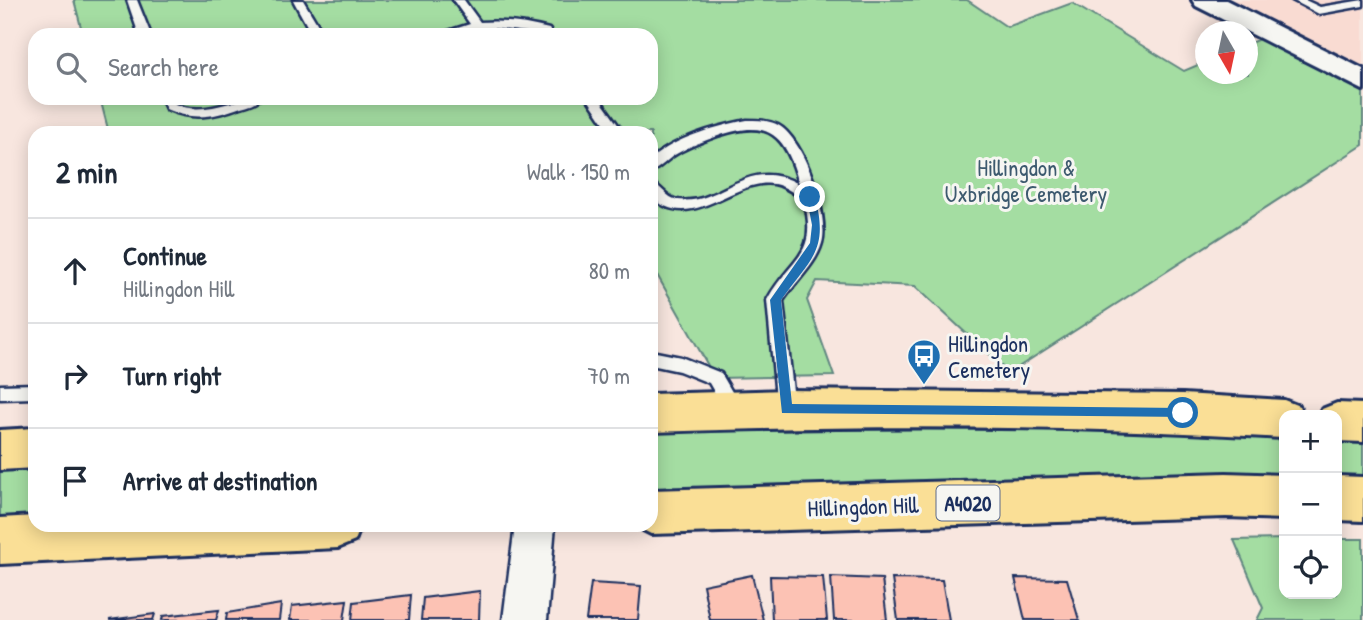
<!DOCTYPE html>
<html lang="en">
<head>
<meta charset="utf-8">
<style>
	body { margin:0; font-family:"Patrick Hand",sans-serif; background:#f2f2f3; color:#1f2937 }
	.controls { position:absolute; right:21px; bottom:21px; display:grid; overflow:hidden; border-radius:14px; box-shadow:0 4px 18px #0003 }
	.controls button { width:63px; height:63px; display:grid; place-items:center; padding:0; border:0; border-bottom:2px solid #e0e1e3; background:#fff; color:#1f2937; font:35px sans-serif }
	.compass { position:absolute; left:1195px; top:21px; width:63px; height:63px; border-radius:50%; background:#fff; box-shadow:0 4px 18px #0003; rotate:171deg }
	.stop { position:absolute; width:21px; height:21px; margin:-16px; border:5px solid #1f6fb2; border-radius:50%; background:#fff }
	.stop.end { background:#1f6fb2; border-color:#fff; box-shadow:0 2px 7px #0008 }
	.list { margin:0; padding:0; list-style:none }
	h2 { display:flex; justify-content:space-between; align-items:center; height:91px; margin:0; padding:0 28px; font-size:30px }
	h2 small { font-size:23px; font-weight:400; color:#747a83 }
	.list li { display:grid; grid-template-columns:46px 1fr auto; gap:21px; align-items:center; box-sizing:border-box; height:105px; padding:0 28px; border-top:2px solid #e0e1e3 }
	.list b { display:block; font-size:26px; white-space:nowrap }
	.list p { margin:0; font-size:23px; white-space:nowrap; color:#747a83 }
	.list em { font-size:23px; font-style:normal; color:#747a83 }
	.icon { flex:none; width:38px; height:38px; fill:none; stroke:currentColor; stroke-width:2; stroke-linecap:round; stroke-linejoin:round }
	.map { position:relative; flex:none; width:1363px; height:620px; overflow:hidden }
	.search { position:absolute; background:#fff; box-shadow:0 4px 18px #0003; left:28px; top:28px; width:630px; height:77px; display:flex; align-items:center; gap:18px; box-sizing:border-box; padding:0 24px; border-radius:21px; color:#747a83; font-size:26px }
	.panel { position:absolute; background:#fff; box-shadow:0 4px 18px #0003; left:28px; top:126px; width:630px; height:406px; border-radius:21px }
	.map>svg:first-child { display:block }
</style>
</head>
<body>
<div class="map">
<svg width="1363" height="620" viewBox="0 0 1363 620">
	<rect width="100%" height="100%" fill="#f8e6df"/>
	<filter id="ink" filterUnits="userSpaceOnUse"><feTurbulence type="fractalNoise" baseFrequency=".0143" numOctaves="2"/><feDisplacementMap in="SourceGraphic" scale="14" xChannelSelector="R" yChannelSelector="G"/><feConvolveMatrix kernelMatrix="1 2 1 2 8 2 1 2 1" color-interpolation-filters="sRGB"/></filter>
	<g filter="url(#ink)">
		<polygon fill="#f9dbd2" points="1206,0 1363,0 1363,82"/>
		<g fill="#a4dda2" stroke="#608680" stroke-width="2">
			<polygon points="74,0 967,0 1007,27 1072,3 1184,71 1205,62 1206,74 1248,74 1248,44 1270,34 1363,82 1363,145 1009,373 915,286 817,281 807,300 834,376 715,378 651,264 651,133 109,133 100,98 651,98 651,35 83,35"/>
			<polygon points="651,413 1183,413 1284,419 1284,497 1226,495 651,512"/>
			<polygon points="1337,422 1363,423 1363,499 1337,498"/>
			<polygon points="35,448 35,525 0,541 0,450"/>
			<polygon points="1284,539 1284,594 1337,594 1337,539 1363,539 1363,620 1257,620 1263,608 1234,540"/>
		</g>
		<g fill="#fcc2b4" stroke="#1b2f5e" stroke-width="2">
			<polygon points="752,575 763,620 710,620 703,585"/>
			<polygon points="770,576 823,577 827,620 772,620"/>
			<polygon points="831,577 882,579 887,620 834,620"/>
			<polygon points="1015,578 1067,579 1079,620 1025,620"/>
			<polygon points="892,579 942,580 949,620 898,620"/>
			<polygon points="591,583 641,586 638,620 586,620"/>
			<polygon points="480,591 479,620 421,620 423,598"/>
			<polygon points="411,595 409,620 352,620 354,602"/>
			<polygon points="347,600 344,620 290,620 292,606"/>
			<polygon points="281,604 279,620 226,620 227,613"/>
			<polygon points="219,610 216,620 162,620 163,616"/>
			<polygon points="155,614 153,620 109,620"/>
		</g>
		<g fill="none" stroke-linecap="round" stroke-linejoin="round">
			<g stroke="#1b2f5e" stroke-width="5">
				<g id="service">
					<polygon points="127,0 137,0 151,35 139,35"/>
					<polygon points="293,0 303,0 324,35 312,35"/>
					<path d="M 453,0 L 464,0 L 480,22 C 503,20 526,23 549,29 L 553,35 L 493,28 L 454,35 L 436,35 L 470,24 Z"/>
					<polygon points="1292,0 1305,0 1320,7 1363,0 1363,6 1319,14"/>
					<path d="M 161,98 L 173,98 L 175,104 C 205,117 231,98 261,98 C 256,103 249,105 241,107 C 215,117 192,121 166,109 Z"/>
					<polygon points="587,98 599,98 624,133 611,133"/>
					<path d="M 747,120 C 758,120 768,120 778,125 C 804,138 830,216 822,243 C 816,265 795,282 783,301 L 795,409 L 792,414 L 786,417 L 780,414 L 777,409 L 767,300 C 791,256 819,257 804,200 C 795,194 785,186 774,184 C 734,177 690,236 651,196 L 651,182 C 662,186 666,198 678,200 C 722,206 745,155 799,184 C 786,135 769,118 718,136 C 704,141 690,146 678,153 C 668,158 661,168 651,172 L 651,159 C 677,137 714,127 747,120 Z"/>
					<polygon points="651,351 681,357 721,373 742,409 739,414 733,417 727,414 709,383 679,371 651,365"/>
					<polygon points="35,384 35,398 0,399 0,385"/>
				</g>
			</g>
			<g stroke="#1b2f5e" stroke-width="5">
				<polygon id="minor" points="515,525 555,525 547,620 503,620"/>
			</g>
			<g stroke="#1b2f5e" stroke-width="6">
				<polygon id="tertiary" points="1192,0 1226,0 1363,69 1363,90 1196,6"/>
			</g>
			<g stroke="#1b2f5e" stroke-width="6">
				<g id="primary">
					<path d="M 786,390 L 1183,394 L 1284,400 L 1299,406 L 1304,415 L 1284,415 L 1284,438 C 1074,425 861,425 651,432 L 651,394 Z"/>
					<polygon points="1337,403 1363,404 1363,442 1337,441 1337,415 1319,415 1322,409"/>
					<polygon points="35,428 35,468 0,470 0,430"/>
					<polygon points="1226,473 1284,475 1284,519 1226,517 651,534 633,525 651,525 651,490"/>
					<polygon points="1337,476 1363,477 1363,521 1337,520"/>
					<polygon points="35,516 35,525 361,525 355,541 338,548 0,564 0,518"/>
				</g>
			</g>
			<use href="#service" fill="#f6f6f2" fill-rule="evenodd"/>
			<use href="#minor" fill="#f6f6f2" fill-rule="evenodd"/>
			<use href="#tertiary" fill="#f6f6f2" fill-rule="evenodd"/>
			<use href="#primary" fill="#fadf96" fill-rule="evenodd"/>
		</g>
	</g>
	<path fill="#1f6fb2" d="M 806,194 L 815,197 C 829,251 811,258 781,300 L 792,404 L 1183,408 L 1187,409 L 1187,417 L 782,413 L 770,300 L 810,243 L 812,225 Z"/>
	<defs>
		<g id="bus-pin" transform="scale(1.75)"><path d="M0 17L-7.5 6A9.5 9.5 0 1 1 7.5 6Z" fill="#1f6fb2" stroke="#f6f6f2"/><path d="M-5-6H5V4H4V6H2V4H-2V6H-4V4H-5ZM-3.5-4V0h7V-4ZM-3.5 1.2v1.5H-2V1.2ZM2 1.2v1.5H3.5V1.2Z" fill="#fff"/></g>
	</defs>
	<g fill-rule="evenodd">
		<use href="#bus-pin" x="924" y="356"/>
	</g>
	<g text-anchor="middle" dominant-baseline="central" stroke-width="6" stroke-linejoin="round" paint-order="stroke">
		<rect fill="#f6f6f2" stroke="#5d6b8a" stroke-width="2" x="936.5" y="485.5" width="63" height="35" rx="5"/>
		<g font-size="21" font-weight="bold" fill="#1b2f5e">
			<text x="968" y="503">A4020</text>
		</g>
		<g font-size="23" fill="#3d5a6f" stroke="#f6f6f2">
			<text x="1026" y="167">Hillingdon &amp;<tspan x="1026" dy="26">Uxbridge Cemetery</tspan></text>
		</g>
		<g font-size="23" fill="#1b2f5e" stroke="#f6f6f2" text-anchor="start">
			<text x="948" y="343">Hillingdon<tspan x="948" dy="26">Cemetery</tspan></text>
		</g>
		<g font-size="23" fill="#1b2f5e" stroke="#f6f6f2">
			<text transform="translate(863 506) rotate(-2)">Hillingdon Hill</text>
		</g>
	</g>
</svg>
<div class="controls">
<button>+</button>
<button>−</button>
<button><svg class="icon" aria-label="locate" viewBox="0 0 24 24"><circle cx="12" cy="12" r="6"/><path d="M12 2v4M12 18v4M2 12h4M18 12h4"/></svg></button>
</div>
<svg class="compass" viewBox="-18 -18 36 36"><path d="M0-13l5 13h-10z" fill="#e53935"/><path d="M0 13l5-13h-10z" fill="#747a83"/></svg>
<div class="stop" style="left:1183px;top:413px"></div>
<div class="stop end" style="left:810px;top:197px"></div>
<div class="search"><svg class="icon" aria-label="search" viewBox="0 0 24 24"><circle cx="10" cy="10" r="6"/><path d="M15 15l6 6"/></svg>Search here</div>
<section class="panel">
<h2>2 min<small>Walk · 150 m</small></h2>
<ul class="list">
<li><svg class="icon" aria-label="ahead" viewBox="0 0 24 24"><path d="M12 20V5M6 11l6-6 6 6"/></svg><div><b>Continue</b><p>Hillingdon Hill</p></div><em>80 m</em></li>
<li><svg class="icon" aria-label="right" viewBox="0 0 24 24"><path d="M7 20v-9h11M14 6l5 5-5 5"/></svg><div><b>Turn right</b></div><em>70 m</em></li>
<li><svg class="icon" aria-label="arrive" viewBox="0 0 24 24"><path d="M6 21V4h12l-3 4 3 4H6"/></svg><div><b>Arrive at destination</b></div></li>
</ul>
</section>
</div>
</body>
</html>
